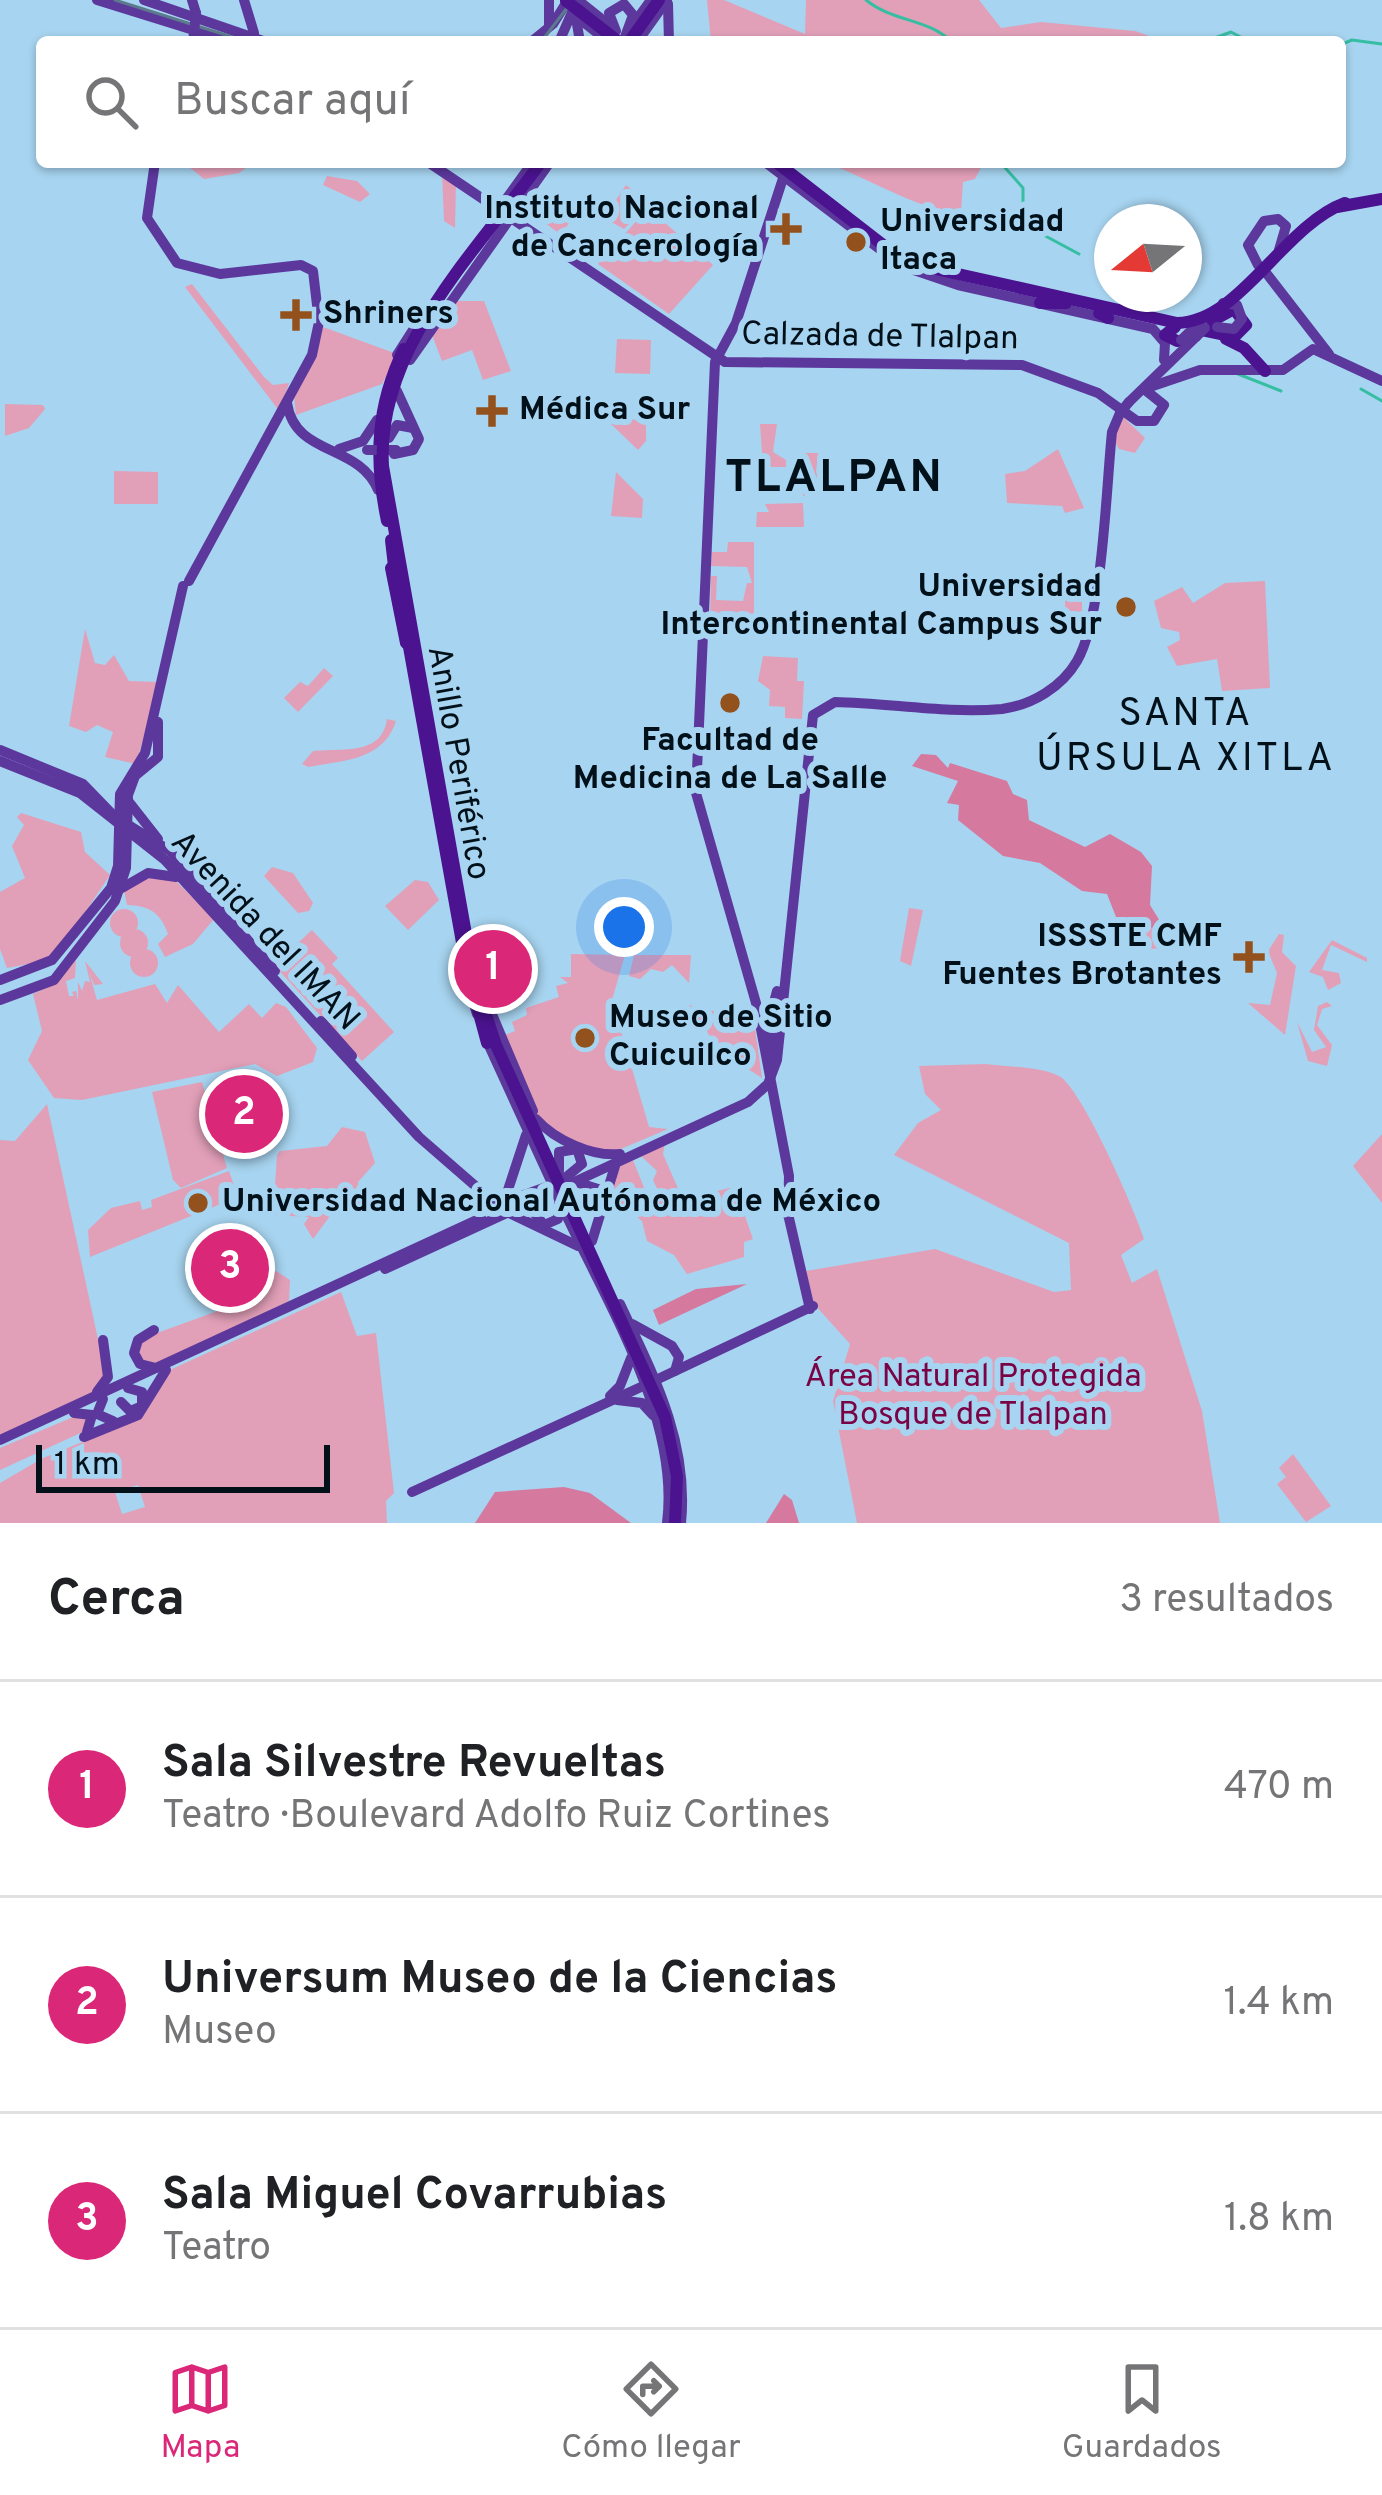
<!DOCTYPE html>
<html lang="es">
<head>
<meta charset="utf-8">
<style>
	body { margin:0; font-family:Overpass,sans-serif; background:#f6f6f6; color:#202124 }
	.compass { position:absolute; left:1094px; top:204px; width:108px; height:108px; border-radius:50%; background:#fff; box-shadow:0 3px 9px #0004; rotate:252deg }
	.scale { position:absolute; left:36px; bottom:30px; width:294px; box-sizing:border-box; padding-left:12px; border:6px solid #021019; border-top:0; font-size:33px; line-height:42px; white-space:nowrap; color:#021019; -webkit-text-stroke:9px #a7d4f0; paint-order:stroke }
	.you { position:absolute; left:624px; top:927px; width:42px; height:42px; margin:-30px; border:9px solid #fff; border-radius:50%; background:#1a73e8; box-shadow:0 0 0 18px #1a73e833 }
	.badge { display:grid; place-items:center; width:78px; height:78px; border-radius:50%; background:#db2777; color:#fff; font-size:39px; font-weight:700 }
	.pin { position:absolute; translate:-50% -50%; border:6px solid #fff; box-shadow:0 3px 12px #0006 }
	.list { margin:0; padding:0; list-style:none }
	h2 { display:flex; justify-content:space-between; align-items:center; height:156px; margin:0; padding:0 48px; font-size:51px }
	h2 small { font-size:39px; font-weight:400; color:#757577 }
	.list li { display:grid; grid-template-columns:78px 1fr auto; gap:36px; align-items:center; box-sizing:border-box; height:216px; padding:0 48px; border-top:3px solid #e0e0e0 }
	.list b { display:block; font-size:45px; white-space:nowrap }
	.list p { margin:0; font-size:39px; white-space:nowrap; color:#757577 }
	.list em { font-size:39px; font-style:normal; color:#757577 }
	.icon { flex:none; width:66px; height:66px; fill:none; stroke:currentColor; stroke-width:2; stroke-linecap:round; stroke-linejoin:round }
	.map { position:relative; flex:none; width:1382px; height:1523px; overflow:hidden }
	.search { position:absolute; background:#fff; box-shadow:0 3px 9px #0004; left:36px; right:36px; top:36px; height:132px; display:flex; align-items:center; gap:30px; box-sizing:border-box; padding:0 42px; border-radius:12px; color:#757577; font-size:45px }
	.sheet { height:804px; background:#fff }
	nav { display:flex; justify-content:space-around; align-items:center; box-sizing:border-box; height:168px; border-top:3px solid #e0e0e0; background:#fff; font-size:33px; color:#757577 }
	nav a { display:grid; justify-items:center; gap:6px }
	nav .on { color:#db2777 }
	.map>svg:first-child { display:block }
</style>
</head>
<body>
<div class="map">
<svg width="1382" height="1523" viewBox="0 0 1382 1523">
	<rect width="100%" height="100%" fill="#a7d4f0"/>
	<g fill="#e2a0b8" fill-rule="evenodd">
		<polygon points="707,0 724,0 805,34 806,0 979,0 1001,28 1041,22 1135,31 1158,39 711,42"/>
		<polygon points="183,162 254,162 239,173 204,179"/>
		<path d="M 824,162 L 984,162 L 975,179 L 963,182 L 961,212 C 932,217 858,173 824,162 Z"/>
		<polygon points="442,173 456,183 455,228 444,221"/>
		<polygon points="327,176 357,181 370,194 360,202 323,185"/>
		<polygon points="626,185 649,204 624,229 604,218"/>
		<polygon points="562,196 578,209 561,235 544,222"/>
		<polygon points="648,208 713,265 669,314 598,264"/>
		<polygon points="192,284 264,377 273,385 289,383 280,412 185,287"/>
		<polygon points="450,301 484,301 511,371 483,380 472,350 442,361 430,330"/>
		<polygon points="323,327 397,354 382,384 296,415 294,396"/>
		<polygon points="617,339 651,340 650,374 615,373"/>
		<polygon points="5,404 43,405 45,409 29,428 5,436"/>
		<polygon points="1123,417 1145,438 1135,453 1119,449 1113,439"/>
		<polygon points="615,419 646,420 646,441 638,450 611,424"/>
		<polygon points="760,424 777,424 773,452 786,460 786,467 763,467"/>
		<polygon points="1058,449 1084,508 1065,513 1062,506 1007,503 1005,474 1025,471"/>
		<polygon points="803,453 818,453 816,473 824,475 824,495 803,496"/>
		<polygon points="114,471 158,472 158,504 114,504"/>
		<polygon points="616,472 643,499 642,518 611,516"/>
		<polygon points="803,503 804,527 756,527 757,512 769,512 765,504"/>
		<polygon points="728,542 754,542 754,623 710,620 711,576 717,576 716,600 743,601 747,583 752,583 747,567 711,566 712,552 727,552"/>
		<polygon points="1265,581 1270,688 1222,691 1217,659 1177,666 1167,647 1180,640 1179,632 1161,628 1154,601 1182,587 1193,603 1225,583"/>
		<polygon points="1065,589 1082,590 1082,626 1065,618"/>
		<polygon points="85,629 95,663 105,665 114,655 129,681 160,682 136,764 105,757 113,732 97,725 86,732 69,726"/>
		<polygon points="763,656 798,658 797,681 804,681 802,719 785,718 785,707 769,706 770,690 758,681"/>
		<polygon points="324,668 333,676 298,712 284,698 300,682 308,686"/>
		<path d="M 387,719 L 396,721 C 383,761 344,760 308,767 L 302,764 L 313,751 C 342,748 382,756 387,719 Z"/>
		<polygon points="21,813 81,832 85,852 110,875 69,936 45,961 7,968 0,949 0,892 25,878 12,846 24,825 17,817"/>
		<polygon points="272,867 293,873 313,903 309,911 298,913 264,876"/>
		<path d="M 142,877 L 174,879 L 214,919 L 193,944 L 165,957 L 158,944 L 168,934 C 160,911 148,906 127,905 L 124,890 Z"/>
		<polygon points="415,880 428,882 439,900 408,930 385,906"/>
		<polygon points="909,908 923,910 911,966 900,961"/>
		<circle cx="124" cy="923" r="14"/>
		<polygon points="1163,926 1161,948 1140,950 1130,936 1130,931"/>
		<circle cx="134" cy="943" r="14"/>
		<polygon points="312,930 338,958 332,964 394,1032 362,1061 274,965"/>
		<polygon points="1279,934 1284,935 1282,952 1296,966 1285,1035 1248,1003 1270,1005 1277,973 1268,951"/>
		<polygon points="1332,940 1367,958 1367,962 1331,945 1322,970 1339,973 1341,983 1328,990 1323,977 1309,972"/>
		<circle cx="144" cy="963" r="14"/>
		<polygon points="571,954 625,955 612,1000 649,1127 668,1129 609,1154 551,1132 540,1121 502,1036 515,1031 512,1022 527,1015 526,1008 559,997 556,986 568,983 560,977 571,977"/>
		<polygon points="634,955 691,955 689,983 672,965 663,972 651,969 640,979 629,976"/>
		<polygon points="76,960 75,978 66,981 69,996 74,996 72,992 76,991 78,1000 78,982 82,991 85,981 90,982 85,961 103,984 94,985 89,972 97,1000 155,984 167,1003 178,985 219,1032 249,1004 262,1018 276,1003 286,1007 317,1048 313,1062 277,1076 255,1064 82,1100 54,1098 28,1060 42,1031 33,994 55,984"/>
		<polygon points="1327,1002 1332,1006 1322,1009 1317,1025 1332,1045 1327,1066 1308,1061 1297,1022 1312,1052 1326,1047 1314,1030 1318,1006"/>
		<polygon points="689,1005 754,1021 762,1078 720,1051"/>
		<path d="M 985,1064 C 1007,1067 1039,1066 1059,1076 C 1081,1087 1135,1210 1144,1239 L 1121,1255 L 1132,1283 L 1157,1269 L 1202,1411 L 1220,1523 L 857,1523 L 833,1401 L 850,1344 L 814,1304 L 806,1271 L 935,1249 L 1054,1292 L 1071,1290 L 1069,1243 L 894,1155 L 918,1123 L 941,1110 L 925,1094 L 919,1066 Z"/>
		<polygon points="202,1082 227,1168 181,1188 173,1180 152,1092"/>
		<polygon points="47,1104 106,1376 100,1389 0,1438 0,1140 15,1141"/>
		<polygon points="342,1127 365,1132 375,1163 358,1182 360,1210 330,1216 313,1239 304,1224 309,1217 273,1215 277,1155 280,1151 327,1146"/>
		<polygon points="1382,1134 1382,1203 1353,1166"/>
		<path d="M 665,1143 L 663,1154 L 683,1200 L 729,1188 L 737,1193 L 753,1239 L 744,1242 L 744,1257 L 687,1274 L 674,1255 L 647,1241 L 642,1221 L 606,1190 L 618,1165 ZM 641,1156 L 657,1171 L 653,1180 L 662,1199 L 649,1200 L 633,1160 Z"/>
		<polygon points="229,1171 238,1197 90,1257 88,1230 111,1208 140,1201 142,1210 152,1207 151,1200"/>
		<polygon points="276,1271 290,1280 289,1301 163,1364 141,1364 138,1343 143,1338 215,1312"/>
		<path d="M 341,1292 L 357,1336 L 376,1333 L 394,1493 L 386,1501 L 387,1523 L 0,1523 L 0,1483 L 43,1458 L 114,1429 L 172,1369 ZM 138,1485 L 145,1507 L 122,1514 L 115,1492 Z"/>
		<polygon points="85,1412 87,1430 0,1470 0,1448"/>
		<polygon points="1293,1454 1331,1506 1306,1522 1277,1484 1286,1477 1279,1468"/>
	</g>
	<g fill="#d6799e">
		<polygon points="921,754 936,755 948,768 950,763 1007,781 1013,794 1027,800 1029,820 1085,847 1110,834 1141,852 1152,866 1150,905 1163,926 1130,931 1118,922 1107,894 1082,891 1040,863 1003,856 958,820 959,805 947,803 958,781 912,766"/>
		<polygon points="747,1284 659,1325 653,1310 696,1289"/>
		<polygon points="564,1487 590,1493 631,1523 475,1523 495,1492"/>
		<polygon points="784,1494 792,1500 799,1523 766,1523"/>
	</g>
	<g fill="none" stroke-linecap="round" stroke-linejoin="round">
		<g stroke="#36bea2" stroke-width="3">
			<path d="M 866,0 C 893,22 927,18 952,42"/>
			<polyline points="1204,42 1231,32 1250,42"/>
			<polyline points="1340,45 1352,40 1382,44"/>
			<polyline points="1000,162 1023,188 1023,224 1079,254"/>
			<polyline points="1238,374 1281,391"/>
			<polyline points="1361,389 1382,401"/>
		</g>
		<g stroke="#5c389c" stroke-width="10">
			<polyline points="97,0 232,42"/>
			<polyline points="144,0 266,42"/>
			<polyline points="192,0 196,13"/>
			<polyline points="244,0 254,33"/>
			<polyline points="579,1 609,25"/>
			<polyline points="668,4 669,42"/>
			<polyline points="573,14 609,42"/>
			<polyline points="576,18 580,42"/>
			<polyline points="635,22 651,0"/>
			<polyline points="549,25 549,0"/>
			<polyline points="616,31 609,13 624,4 633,15 625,37"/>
			<polyline points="531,42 553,24 568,0"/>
			<polyline points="559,42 577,1"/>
			<polyline points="637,42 667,0"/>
			<polyline points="155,162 147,218 177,263 220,274 301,265 313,271 319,322 312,355 189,581"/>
			<polyline points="428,162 725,362 1022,365 1098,393 1137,421 1154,421 1164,405 1144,389"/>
			<polyline points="765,162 902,266 958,285 1153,329 1165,343 1164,360"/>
			<polyline points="787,166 736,323 715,362 696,793 756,1003 789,1176 788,1214 810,1309"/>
			<polyline points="507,198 533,162"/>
			<polyline points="1258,265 1248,245 1264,221 1278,219 1286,226 1279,250"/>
			<polyline points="1267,274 1329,354"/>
			<polyline points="397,355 429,305"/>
			<polyline points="410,360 550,162"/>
			<polyline points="1144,389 1200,370 1283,370 1313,349 1382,381"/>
			<polyline points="1129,402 1196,337"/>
			<path d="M 287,403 C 295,457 359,443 378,490"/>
			<polyline points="389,438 397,425 413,428"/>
			<polyline points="339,449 363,441 377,420"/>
			<polyline points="394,454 413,450 419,439 397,391"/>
			<polyline points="0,750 83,784 114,816 170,851 275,971"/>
			<polyline points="0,761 80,793 165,860 419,1137 488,1197 505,1202 549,1186"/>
			<polyline points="129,802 158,839"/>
			<polyline points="122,888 148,873 176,877"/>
			<polyline points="463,969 477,1014"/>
			<polyline points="0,980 52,960 111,888 118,866 120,794 145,753 183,586"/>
			<polyline points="0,1000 54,980 115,901 126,868 128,795 135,776 158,757 158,722"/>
			<polyline points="491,1012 533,1111"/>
			<polyline points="321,1021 352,1056"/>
			<polyline points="485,1037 551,1181"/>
			<polyline points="771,1055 770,1017 777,991"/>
			<path d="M 536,1119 C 555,1140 592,1157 620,1154"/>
			<polyline points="559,1171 559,1152 577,1149 582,1164 565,1178"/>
			<polyline points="567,1190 580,1206 593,1206 598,1189 579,1183"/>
			<path d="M 557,1195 C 600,1293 681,1414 667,1523"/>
			<polyline points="544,1199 535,1214 544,1225 558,1219 559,1204"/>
			<polyline points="504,1202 526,1135"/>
			<polyline points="509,1213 578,1246"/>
			<polyline points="592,1241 615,1166"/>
			<path d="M 385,1269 L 748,1102 L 768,1084 L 777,1060 L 813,715 L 835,702 C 890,703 947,714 1002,709 C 1032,705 1062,687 1077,661 C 1103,616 1106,488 1112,432 L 1120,413"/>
			<path d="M 620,1304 C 654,1376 689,1442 681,1523"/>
			<polyline points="632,1324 672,1346 679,1357 675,1371"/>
			<polyline points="154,1330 138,1340 134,1353 140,1364 156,1368"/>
			<polyline points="658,1379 813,1306"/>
			<polyline points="97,1392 108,1377 103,1340"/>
			<polyline points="610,1396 620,1386 631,1358"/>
			<polyline points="103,1399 97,1414 113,1421"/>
			<polyline points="617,1400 642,1403 653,1415"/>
			<polyline points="121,1402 130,1411 142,1406 142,1392 128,1388"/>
			<polyline points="74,1413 92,1415 87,1432"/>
			<polyline points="84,1437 138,1415 166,1370"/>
			<polyline points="0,1440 481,1218"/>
			<polyline points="412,1492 641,1387"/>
		</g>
		<g stroke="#4b1390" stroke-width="12">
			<polyline points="578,10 619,42"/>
			<polyline points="1337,207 1382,199"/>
			<polyline points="1040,303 1066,303"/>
			<polyline points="1099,313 1108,318"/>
			<polyline points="1175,327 1165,335 1177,341"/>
			<polyline points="1196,329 1234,337 1246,325 1234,309 1212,321"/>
			<polyline points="1226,339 1244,348 1265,371"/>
			<path d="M 387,521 C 374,459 376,406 404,349"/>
			<polyline points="391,540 395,575"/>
			<polyline points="391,568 406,643"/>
			<polyline points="407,636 468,976"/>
			<polyline points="477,1006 487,1043"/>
		</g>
		<g stroke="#5b7a8d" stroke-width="3">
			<polyline points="115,0 248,42"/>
			<polyline points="541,42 573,0"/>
		</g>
		<g stroke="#5c389c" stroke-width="10">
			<polyline points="578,0 579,1"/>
			<polyline points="193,42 196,13"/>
			<polyline points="1217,327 1234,329 1242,319 1237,305 1223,303"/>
			<polyline points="1196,337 1205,328"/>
			<polyline points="1181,340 1204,318"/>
			<polyline points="1120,413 1129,402"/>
			<polyline points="367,450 396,450"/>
			<polyline points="551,1181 557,1195"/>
		</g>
		<g stroke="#4b1390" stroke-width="12">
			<polyline points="566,1 578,10"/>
			<polyline points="629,42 659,0"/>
			<path d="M 541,162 C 476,252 376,348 383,466 L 474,979 L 496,1045 L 665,1417 L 677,1476 L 675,1523"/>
			<path d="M 776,162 L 887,248 L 922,266 L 1177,323 C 1240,322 1283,226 1345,203"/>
		</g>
	</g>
	<g fill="#93521d" stroke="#a7d4f0" stroke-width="4.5">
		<path d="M780 211h12v12h12v12h-12v12h-12v-12h-12v-12h12z"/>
		<circle cx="856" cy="242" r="12"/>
		<path d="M290 297h12v12h12v12h-12v12h-12v-12h-12v-12h12z"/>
		<path d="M486 393h12v12h12v12h-12v12h-12v-12h-12v-12h12z"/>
		<circle cx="1126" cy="607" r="12"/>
		<circle cx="730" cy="703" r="12"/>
		<path d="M1243 939h12v12h12v12h-12v12h-12v-12h-12v-12h12z"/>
		<circle cx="585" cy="1038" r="12"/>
		<circle cx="198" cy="1203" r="12"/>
	</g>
	<g text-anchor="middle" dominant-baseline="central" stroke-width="12" stroke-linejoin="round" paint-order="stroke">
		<g font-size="33" font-weight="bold" fill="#021019" stroke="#a7d4f0" text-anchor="start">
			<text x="759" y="210" text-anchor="end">Instituto Nacional<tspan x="759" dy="38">de Cancerología</tspan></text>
			<text x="880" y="223">Universidad<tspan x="880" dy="38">Itaca</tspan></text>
			<text x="323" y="315">Shriners</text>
			<text x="519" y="411">Médica Sur</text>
			<text x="1102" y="588" text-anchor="end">Universidad<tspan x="1102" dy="38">Intercontinental Campus Sur</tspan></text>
			<text x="730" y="742" text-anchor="middle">Facultad de<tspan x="730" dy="38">Medicina de La Salle</tspan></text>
			<text x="1222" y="938" text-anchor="end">ISSSTE CMF<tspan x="1222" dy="38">Fuentes Brotantes</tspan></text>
			<text x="609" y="1019">Museo de Sitio<tspan x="609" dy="38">Cuicuilco</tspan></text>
			<text x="222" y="1203">Universidad Nacional Autónoma de México</text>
		</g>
		<g font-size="33" fill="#021019" stroke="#a7d4f0">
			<text transform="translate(880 338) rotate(1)">Calzada de Tlalpan</text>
			<text transform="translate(457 763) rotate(80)">Anillo Periférico</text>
			<text transform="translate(264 932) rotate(47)">Avenida del IMAN</text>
		</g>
		<g font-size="33" fill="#790344" stroke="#a7d4f0">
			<text x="973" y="1378">Área Natural Protegida<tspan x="973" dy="38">Bosque de Tlalpan</tspan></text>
		</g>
		<g font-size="39" letter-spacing="3" fill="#021019" stroke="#a7d4f0">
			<text x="1186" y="715">SANTA<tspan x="1186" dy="45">ÚRSULA XITLA</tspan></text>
		</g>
		<g font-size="45" font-weight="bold" letter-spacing="3" fill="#021019" stroke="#a7d4f0">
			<text x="835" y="479">TLALPAN</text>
		</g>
	</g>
</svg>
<svg class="compass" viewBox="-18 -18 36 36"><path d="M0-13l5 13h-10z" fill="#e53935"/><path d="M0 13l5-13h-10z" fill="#757577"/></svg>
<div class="scale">1 km</div>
<div class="you"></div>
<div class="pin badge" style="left:493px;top:969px">1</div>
<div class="pin badge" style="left:244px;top:1114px">2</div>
<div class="pin badge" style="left:230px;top:1268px">3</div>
<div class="search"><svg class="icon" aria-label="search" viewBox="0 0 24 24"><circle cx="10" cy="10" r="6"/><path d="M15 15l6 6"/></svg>Buscar aquí</div>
</div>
<section class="sheet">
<h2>Cerca<small>3 resultados</small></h2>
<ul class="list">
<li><span class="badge">1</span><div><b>Sala Silvestre Revueltas</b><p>Teatro · Boulevard Adolfo Ruiz Cortines</p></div><em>470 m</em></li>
<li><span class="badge">2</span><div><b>Universum Museo de la Ciencias</b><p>Museo</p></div><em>1.4 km</em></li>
<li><span class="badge">3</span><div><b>Sala Miguel Covarrubias</b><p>Teatro</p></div><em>1.8 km</em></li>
</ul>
</section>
<nav>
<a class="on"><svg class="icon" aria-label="map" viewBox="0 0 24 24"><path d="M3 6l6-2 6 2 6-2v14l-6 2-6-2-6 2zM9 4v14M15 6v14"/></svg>Mapa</a>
<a><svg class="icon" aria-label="directions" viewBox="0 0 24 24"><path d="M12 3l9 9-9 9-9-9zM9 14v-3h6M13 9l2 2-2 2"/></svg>Cómo llegar</a>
<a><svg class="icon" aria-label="saved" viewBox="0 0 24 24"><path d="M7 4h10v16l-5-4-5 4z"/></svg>Guardados</a>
</nav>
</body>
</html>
